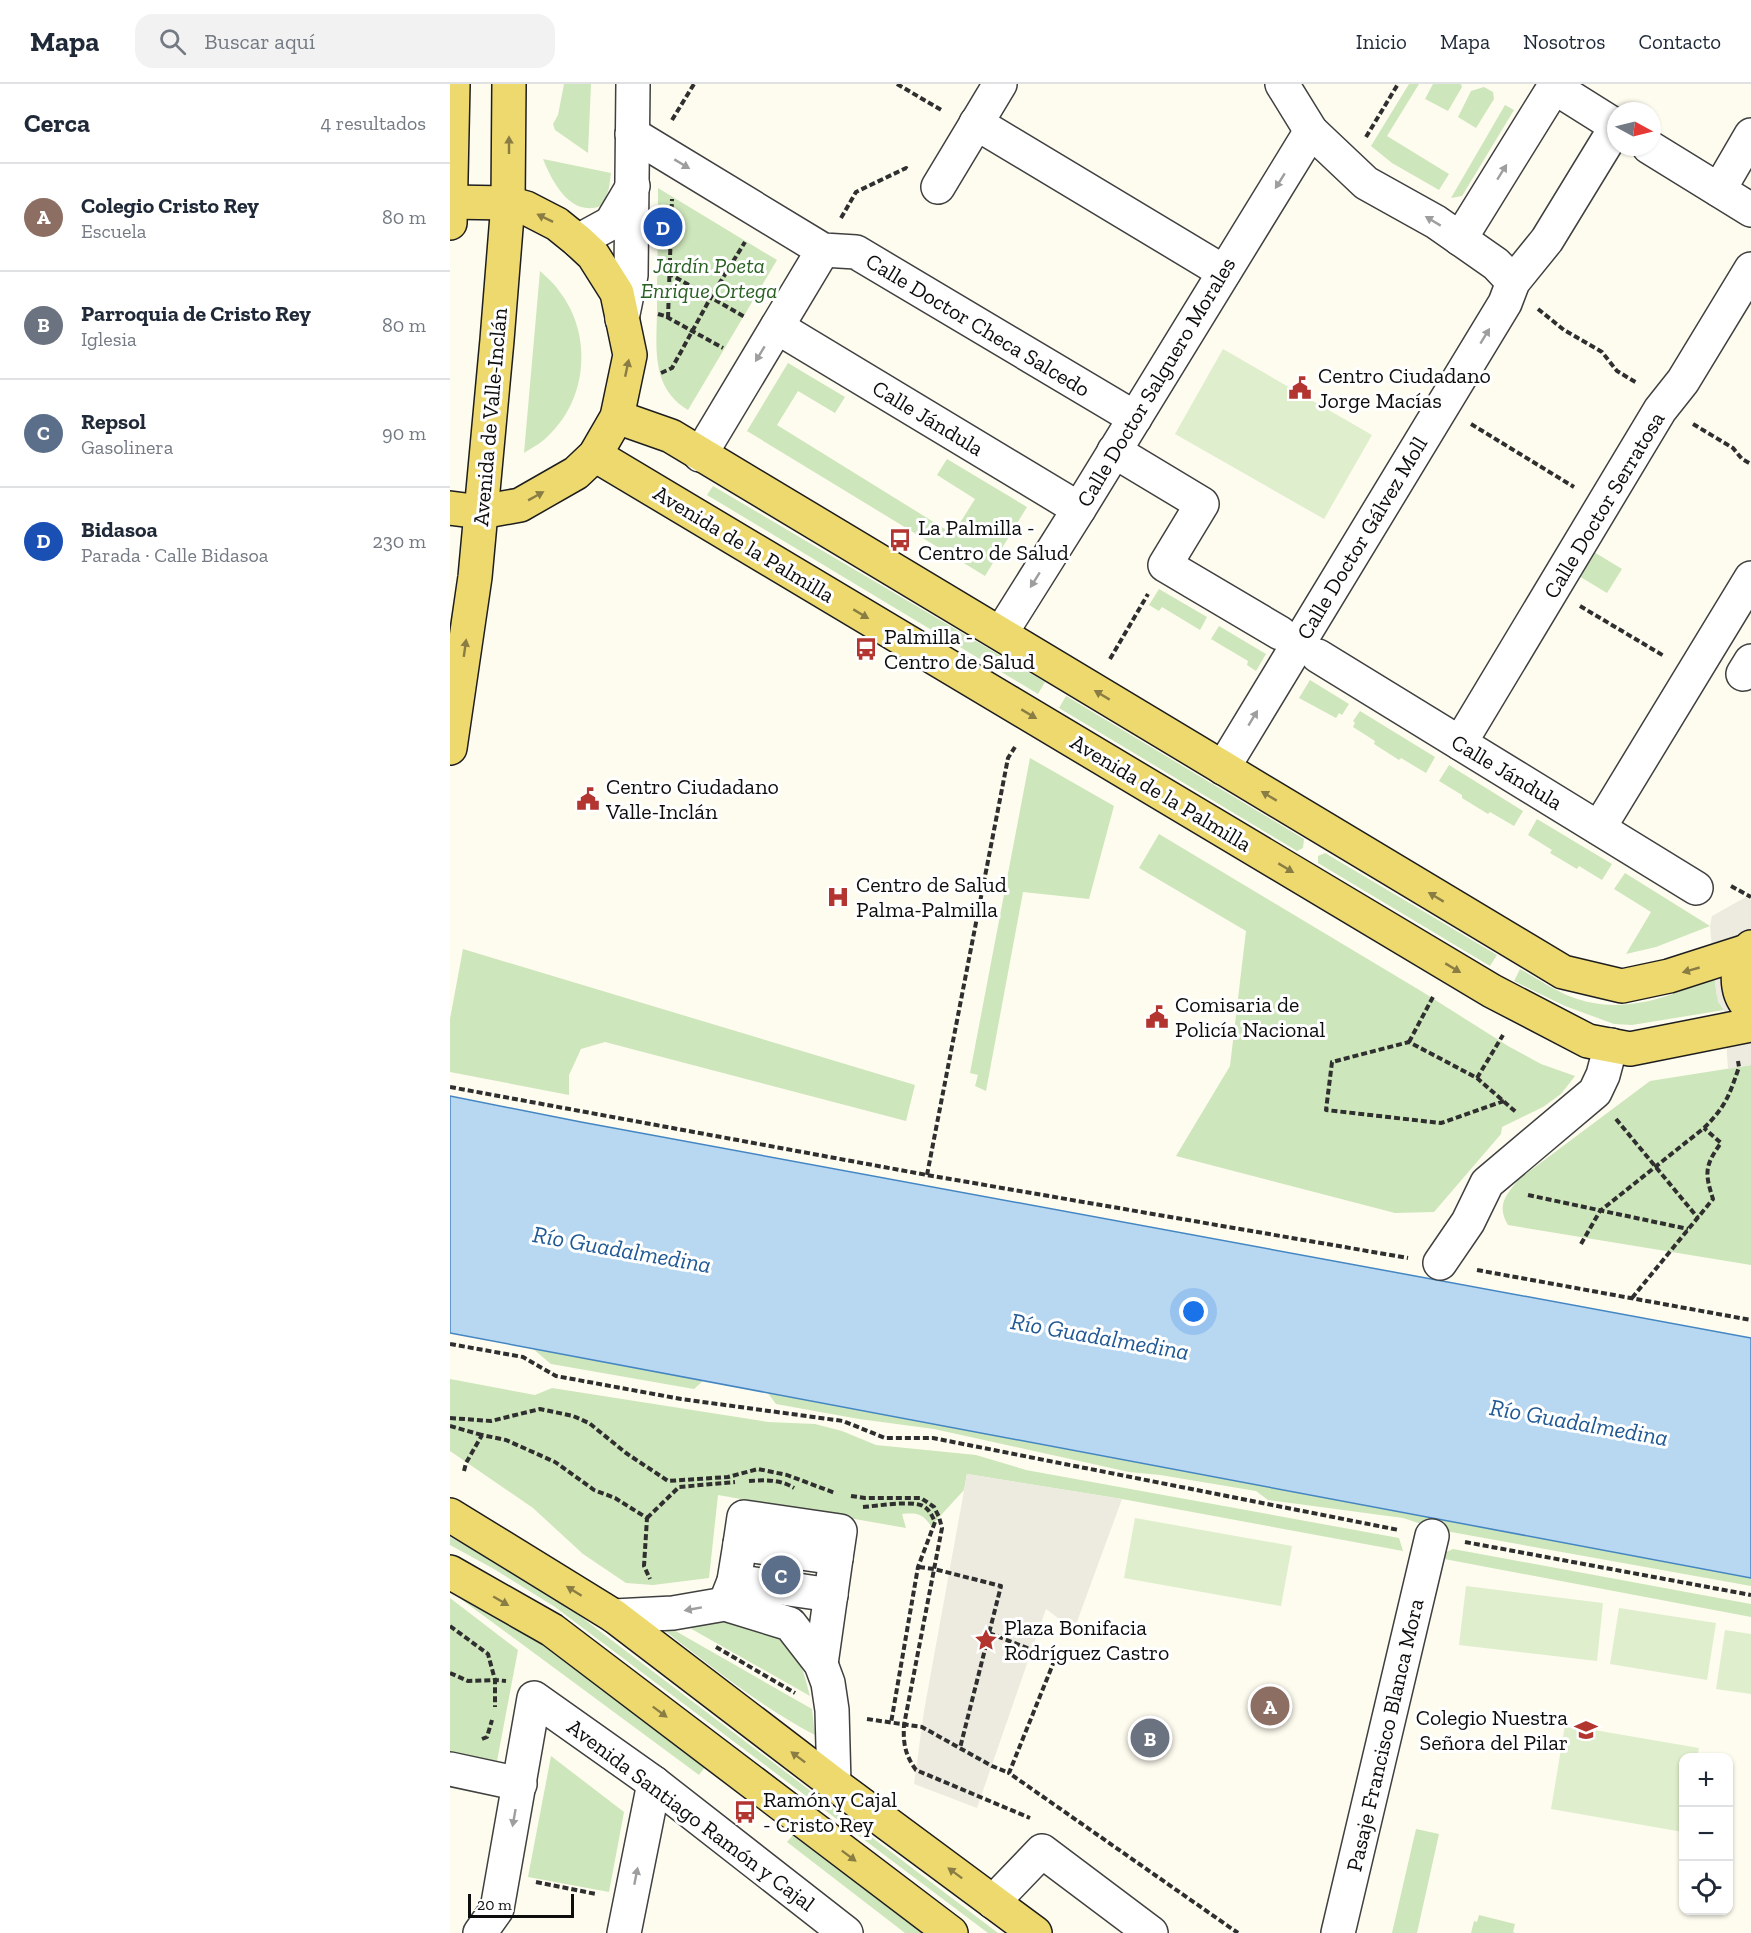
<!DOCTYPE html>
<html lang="es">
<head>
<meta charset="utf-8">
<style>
	body { margin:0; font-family:"Zilla Slab",serif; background:#f2f2f3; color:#1f2937 }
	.controls { position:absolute; right:18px; bottom:18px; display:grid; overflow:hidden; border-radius:12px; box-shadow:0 2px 4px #0004 }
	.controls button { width:54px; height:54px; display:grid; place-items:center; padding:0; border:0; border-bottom:2px solid #e0e1e3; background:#fff; color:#1f2937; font:30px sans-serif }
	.compass { position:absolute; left:1157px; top:18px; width:54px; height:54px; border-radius:50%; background:#fff; box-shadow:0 2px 4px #0004; rotate:97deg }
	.scale { position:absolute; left:18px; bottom:15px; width:106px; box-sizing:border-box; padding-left:6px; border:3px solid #0d0d0d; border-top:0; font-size:16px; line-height:21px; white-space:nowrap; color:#0d0d0d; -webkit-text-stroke:4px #fff; paint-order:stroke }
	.you { position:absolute; left:744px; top:1228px; width:21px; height:21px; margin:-15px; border:4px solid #fff; border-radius:50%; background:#1a73e8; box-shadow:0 0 0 9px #1a73e833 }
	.badge { display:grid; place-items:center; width:39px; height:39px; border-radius:50%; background:#b45309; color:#fff; font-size:20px; font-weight:700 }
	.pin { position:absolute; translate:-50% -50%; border:3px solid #fff; box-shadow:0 2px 6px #0006 }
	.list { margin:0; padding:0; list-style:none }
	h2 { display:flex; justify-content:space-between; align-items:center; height:78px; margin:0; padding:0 24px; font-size:26px }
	h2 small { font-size:20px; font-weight:400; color:#747a83 }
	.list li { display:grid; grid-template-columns:39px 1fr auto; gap:18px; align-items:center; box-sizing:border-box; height:108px; padding:0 24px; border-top:2px solid #e0e1e3 }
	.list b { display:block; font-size:22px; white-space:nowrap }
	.list p { margin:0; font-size:20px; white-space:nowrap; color:#747a83 }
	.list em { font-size:20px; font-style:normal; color:#747a83 }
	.icon { flex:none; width:33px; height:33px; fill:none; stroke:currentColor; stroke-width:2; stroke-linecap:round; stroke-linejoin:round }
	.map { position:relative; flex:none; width:1301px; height:1849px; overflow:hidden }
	header { display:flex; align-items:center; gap:36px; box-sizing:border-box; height:84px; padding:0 30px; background:#fff; border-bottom:2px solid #e0e1e3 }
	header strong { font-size:28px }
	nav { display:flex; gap:33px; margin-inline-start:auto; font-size:21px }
	.search { width:420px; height:54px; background:#f2f2f3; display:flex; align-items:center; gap:15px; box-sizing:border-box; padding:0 21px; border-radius:18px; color:#747a83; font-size:22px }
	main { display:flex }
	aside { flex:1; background:#fff }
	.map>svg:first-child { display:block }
</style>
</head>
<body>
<header>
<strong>Mapa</strong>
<div class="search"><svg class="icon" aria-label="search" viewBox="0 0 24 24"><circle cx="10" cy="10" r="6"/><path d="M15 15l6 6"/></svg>Buscar aquí</div>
<nav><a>Inicio</a><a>Mapa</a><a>Nosotros</a><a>Contacto</a></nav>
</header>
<main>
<aside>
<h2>Cerca<small>4 resultados</small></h2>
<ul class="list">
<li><span class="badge" style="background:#8d6e63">A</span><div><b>Colegio Cristo Rey</b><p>Escuela</p></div><em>80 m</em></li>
<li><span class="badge" style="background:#6b7280">B</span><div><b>Parroquia de Cristo Rey</b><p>Iglesia</p></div><em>80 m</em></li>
<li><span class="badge" style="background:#5c6f8a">C</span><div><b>Repsol</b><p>Gasolinera</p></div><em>90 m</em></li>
<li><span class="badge" style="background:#1a4fb4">D</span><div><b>Bidasoa</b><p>Parada · Calle Bidasoa</p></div><em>230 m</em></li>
</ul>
</aside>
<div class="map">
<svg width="1301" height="1849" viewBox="0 0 1301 1849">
	<rect width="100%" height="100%" fill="#fefcef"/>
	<g fill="#cee6bb">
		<polygon points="114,0 141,0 138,69 105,46 103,40 108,31"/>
		<polygon points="959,0 969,0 937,52 999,90 989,106 942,79 921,62"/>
		<polygon points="983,0 1011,0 1012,3 998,27 975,15"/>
		<polygon points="1034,3 1043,8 1044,15 1026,44 1008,33 1021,7"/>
		<polygon points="1055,21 1064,26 1012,112 1001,114"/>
		<path d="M 93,75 L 161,89 L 159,104 L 153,121 C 122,135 103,100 93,75 Z"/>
		<path d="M 208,104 L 327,176 L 238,326 C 202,305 206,266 207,230 C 207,205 207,180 208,155 L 215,155 L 216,134 L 208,134 Z"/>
		<path d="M 90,187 C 96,193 104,199 109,207 C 143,250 138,316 97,353 C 91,359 82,364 74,369 Z"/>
		<polygon points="338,279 395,313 385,329 348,307 327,341 503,450 525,415 487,391 497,375 577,423 535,492 297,347"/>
		<polygon points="263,402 595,598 588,610 257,411"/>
		<polygon points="1144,468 1172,485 1157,509 1129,492"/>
		<polygon points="709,505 757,533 750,546 712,523 709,527 699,521"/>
		<polygon points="769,542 816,570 806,587 797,581 798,577 761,555"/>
		<polygon points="860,596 899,620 892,631 889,629 886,634 849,614"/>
		<polygon points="616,612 854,755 853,764 847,767 609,624"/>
		<polygon points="910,627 985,673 976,689 951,674 949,676 924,660 925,657 903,643 905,639 903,637"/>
		<polygon points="580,674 664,722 639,815 573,808 536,1007 525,1002 528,991 520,989"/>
		<polygon points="999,681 1073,727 1064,742 1040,728 1038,730 1012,714 1012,711 989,697"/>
		<polygon points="1087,735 1162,780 1152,796 1129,782 1127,785 1100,769 1102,766 1078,751"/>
		<polygon points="709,750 971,907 1058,962 1091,980 1125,992 1111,1010 1093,1023 1052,1043 1051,1050 984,1128 945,1129 726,1072 780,982 796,847 689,784"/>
		<polygon points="875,769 1047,871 1040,882 868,779 868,772"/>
		<polygon points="1175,789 1260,842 1206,863 1176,870 1201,828 1164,805"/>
		<polygon points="13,865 465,1001 456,1037 155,958 131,965 119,991 119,1011 0,988 0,935"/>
		<path d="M 1070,885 C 1086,894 1102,905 1119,912 C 1172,933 1216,913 1265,894 C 1266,906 1266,915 1274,926 L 1182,941 L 1164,940 L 1115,922 L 1064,897 Z"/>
		<path d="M 1301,981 L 1301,1181 L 1058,1141 C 1046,1121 1056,1111 1069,1095 L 1200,997 Z"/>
		<polygon points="82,1264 254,1296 244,1305 101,1280"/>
		<path d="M 0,1295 L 85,1311 L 102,1304 L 318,1338 L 365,1340 L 392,1347 L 426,1361 L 526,1371 L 576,1386 L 949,1454 L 953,1467 L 672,1415 L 517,1390 L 514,1406 L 481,1442 C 472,1429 467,1429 452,1430 L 456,1444 L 268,1411 L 259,1494 L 203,1501 L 176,1499 L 133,1470 L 83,1424 L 0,1367 Z"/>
		<polygon points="317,1308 1301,1494 1301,1502 990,1446 953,1434 818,1416 806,1407 710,1391 679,1388 484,1345 409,1335 326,1320"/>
		<polygon points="0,1453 46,1478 110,1517 548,1849 538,1849 105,1523 44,1485 0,1461"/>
		<polygon points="1003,1465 1301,1520 1301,1533 984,1473"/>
		<polygon points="0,1507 69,1543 162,1609 255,1683 249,1691"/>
		<polygon points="0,1514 68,1566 47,1677 0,1668"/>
		<path d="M 294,1535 C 303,1538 313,1540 321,1544 C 347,1560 353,1585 360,1612 L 238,1543 Z"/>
		<path d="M 222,1545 L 362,1625 L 365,1651 C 310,1622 263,1584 214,1546 Z"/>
		<polygon points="101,1672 174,1728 159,1808 78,1793"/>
		<polygon points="966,1745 989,1750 967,1849 942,1849"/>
		<polygon points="344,1750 475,1849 455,1849 337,1758"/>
		<polygon points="1029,1831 1065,1840 1063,1848 1065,1849 1021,1849 1024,1837 1027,1838"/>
	</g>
	<g fill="#dfeecc">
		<polygon points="773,265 922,351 874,435 725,350"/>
		<polygon points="685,1434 842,1462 831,1522 674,1494"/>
		<polygon points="1016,1502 1153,1519 1147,1577 1009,1561"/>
		<polygon points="1169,1524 1266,1539 1257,1596 1160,1580"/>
		<polygon points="1275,1546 1301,1550 1301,1610 1266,1605"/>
		<polygon points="1115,1641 1249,1664 1247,1673 1234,1674 1233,1748 1101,1725"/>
	</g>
	<g fill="#edebdf">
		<polygon points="1296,813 1301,816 1301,981 1278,985 1274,926 1268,918 1266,907 1260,842 1262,832"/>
		<polygon points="517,1390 672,1415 624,1546 596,1525 527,1724 464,1700 474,1627"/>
	</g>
	<polygon fill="#b8d7f1" stroke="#4486c2" stroke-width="1.5" points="0,1012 131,1038 1301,1254 1301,1494 0,1249"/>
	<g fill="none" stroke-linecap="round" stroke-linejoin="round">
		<g stroke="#404040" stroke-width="36">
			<g id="minor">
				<polyline points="832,0 861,47 916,99 986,138 1046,180 1063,198"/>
				<polyline points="1104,3 1166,42"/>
				<polyline points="526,39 774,188"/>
				<polyline points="182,50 373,166 406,168 685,334"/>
				<polyline points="1199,63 1301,126"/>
				<polyline points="488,103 550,0"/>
				<polyline points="1269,106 1301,51"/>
				<polyline points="1010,155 1106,0"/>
				<polyline points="128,157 161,139 183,102"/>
				<polyline points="172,235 181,191 183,0"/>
				<polyline points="327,243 629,425"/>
				<polyline points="664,367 752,420 715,481 830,549"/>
				<polyline points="250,371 373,166"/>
				<polyline points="551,549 629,425 861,47"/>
				<polyline points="868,572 1246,804"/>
				<polyline points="1293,590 1301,577"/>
				<polyline points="1010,659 1210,326 1233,297 1301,185"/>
				<polyline points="773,684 1055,219 1063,198 1097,156 1166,43"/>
				<polyline points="1149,744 1301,494"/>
				<polyline points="990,1179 1018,1138 1037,1099 1145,1008 1153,991 1161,961"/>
				<polyline points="290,1460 294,1433 390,1447 386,1474"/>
				<polyline points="284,1497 381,1511"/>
				<polyline points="275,1520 284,1497 290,1460 386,1474 371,1580"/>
				<polyline points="164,1532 223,1529 275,1520 340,1540 371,1580 378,1599 382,1626 384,1700"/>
				<polyline points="0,1685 70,1700"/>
				<polyline points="543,1818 592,1767 701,1849"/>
				<polyline points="30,1849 47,1825 84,1614 204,1699 396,1849"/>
				<polyline points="174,1849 204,1699"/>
				<polyline points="888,1849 982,1452"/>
			</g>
		</g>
		<g stroke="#1e1e1e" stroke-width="36">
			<g id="major">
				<polyline points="0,118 58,119 76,124 107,140 128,157 143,171 167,209 180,271 167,333 145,371 126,389 70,421 31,428 0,424"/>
				<polyline points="0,139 3,0"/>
				<polyline points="167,333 221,352 1113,888 1172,902 1219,892 1297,867"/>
				<polyline points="145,371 1042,907 1138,957 1180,965 1301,941"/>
				<polyline points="0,664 25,493 47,256 58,119 59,0"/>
				<path d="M 1301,863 C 1284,879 1284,909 1301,925"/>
				<polyline points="0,1431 164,1532 384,1700 585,1849"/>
				<polyline points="0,1488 102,1546 501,1849"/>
			</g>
		</g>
		<g stroke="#2f2f2f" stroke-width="4" stroke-dasharray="6 3" stroke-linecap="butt">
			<polyline points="447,0 493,27"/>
			<polyline points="222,36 244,0"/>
			<polyline points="916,53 948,0"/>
			<polyline points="391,134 406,108 456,84 459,86"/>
			<polyline points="218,189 295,233"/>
			<polyline points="1088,225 1114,246 1152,268 1167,287 1187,299"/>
			<polyline points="208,230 215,232 273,264"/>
			<polyline points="218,234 222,115"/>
			<polyline points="211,289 222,284 261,213 295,158"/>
			<polyline points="1021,340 1124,403"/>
			<polyline points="1243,340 1283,364 1292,375 1301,380"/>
			<polyline points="1130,522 1214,572"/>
			<polyline points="660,575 698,510"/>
			<polyline points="1281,802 1301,813"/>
			<polyline points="959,958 984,911"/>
			<polyline points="1027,994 1053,951"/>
			<polyline points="0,1003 477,1091 958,1174"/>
			<polyline points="1054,1017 991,1039 876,1026 882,978 959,958 1027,994 1067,1029"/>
			<polyline points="1166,1035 1248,1134"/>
			<polyline points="477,1091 558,674 565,663"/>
			<polyline points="1078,1111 1238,1145"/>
			<path d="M 1131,1160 L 1150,1127 L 1254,1044 C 1276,1022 1279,1012 1289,983 L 1288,977"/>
			<polyline points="1027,1186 1301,1236"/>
			<path d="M 1182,1214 L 1263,1115 C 1255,1090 1254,1082 1271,1059 L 1254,1044"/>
			<polyline points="0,1260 73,1273 106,1292 231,1315 393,1337 435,1354 483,1354 949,1446"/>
			<polyline points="0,1334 41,1337 90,1325 123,1332 139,1339 176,1369 218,1397 278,1393 308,1385 337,1391 385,1409"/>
			<polyline points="0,1342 32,1351"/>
			<polyline points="14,1387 16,1379 32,1351 56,1356 105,1378 144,1406 165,1414 197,1434 194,1482 200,1495"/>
			<path d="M 299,1397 C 314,1396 330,1395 344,1404"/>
			<path d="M 401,1412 L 415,1414 L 471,1414 L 484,1423 L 489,1433 L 492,1444 L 454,1641 C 453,1659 455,1671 466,1686 L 580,1734"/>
			<path d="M 413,1423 C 427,1422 462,1416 473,1422 C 480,1426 482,1432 485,1438 L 468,1483 L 441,1639"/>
			<polyline points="197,1434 229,1403 285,1398"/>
			<polyline points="1015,1458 1301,1511"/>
			<polyline points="469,1483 484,1485 551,1502 510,1664"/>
			<polyline points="0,1542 38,1570 45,1596 56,1597"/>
			<polyline points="539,1549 605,1575 559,1689 788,1849"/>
			<polyline points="266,1563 345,1609"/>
			<polyline points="0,1589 18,1597 45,1596 45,1623"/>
			<polyline points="417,1635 472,1643 542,1682 559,1689"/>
			<polyline points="32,1655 37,1653 42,1636"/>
			<polyline points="86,1798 146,1810"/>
		</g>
		<use href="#minor" stroke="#fff" stroke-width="33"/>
		<use href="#major" stroke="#eed96f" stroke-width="33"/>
	</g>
	<defs><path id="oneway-solid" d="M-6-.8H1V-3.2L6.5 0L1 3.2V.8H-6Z" transform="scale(1.5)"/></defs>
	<g fill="#897d43">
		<use href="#oneway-solid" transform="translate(59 61) rotate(-90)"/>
		<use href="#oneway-solid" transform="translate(95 134) rotate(-154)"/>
		<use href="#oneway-solid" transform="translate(177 284) rotate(-78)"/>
		<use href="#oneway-solid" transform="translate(86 412) rotate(-29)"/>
		<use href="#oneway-solid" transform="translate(411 530) rotate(31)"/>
		<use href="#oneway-solid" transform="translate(15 564) rotate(-82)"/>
		<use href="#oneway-solid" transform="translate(652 611) rotate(-149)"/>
		<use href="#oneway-solid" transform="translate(579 630) rotate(31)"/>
		<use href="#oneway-solid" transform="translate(819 712) rotate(-149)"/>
		<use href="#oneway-solid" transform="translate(836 784) rotate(31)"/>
		<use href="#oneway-solid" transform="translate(986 813) rotate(-149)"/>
		<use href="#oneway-solid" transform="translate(1003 884) rotate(31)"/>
		<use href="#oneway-solid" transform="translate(1241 886) rotate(164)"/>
		<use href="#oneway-solid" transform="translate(124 1507) rotate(-148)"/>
		<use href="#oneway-solid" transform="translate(51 1517) rotate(30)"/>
		<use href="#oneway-solid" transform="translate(210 1628) rotate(37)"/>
		<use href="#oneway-solid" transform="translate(348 1673) rotate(-143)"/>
		<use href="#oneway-solid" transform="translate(399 1772) rotate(37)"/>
		<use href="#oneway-solid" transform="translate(505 1789) rotate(-143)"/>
	</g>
	<g fill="#9e9e9e">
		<use href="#oneway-solid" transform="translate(232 80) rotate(31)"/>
		<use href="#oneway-solid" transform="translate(1052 88) rotate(-58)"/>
		<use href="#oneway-solid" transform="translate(830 97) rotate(122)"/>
		<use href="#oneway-solid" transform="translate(983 137) rotate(-149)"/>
		<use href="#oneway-solid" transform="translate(1035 252) rotate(-59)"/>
		<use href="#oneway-solid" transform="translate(310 270) rotate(121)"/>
		<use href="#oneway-solid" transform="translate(585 496) rotate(122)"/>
		<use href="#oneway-solid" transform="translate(803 634) rotate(-59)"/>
		<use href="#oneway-solid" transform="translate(243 1525) rotate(170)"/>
		<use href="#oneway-solid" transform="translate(64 1734) rotate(100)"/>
		<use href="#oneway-solid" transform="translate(186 1792) rotate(-79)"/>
	</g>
	<defs>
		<g id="civic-bare" transform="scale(1.8)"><path d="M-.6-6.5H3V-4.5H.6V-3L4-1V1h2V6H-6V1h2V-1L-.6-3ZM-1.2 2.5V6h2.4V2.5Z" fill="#b33530" stroke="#fff" stroke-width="2.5" paint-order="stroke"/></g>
		<g id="bus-bare" transform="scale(1.8)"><path d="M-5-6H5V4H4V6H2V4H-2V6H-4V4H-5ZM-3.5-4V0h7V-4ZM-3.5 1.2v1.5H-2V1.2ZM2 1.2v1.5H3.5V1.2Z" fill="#b33530" stroke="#fff" stroke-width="2.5" paint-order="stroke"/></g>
		<g id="hospital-bare" transform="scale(1.8)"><path d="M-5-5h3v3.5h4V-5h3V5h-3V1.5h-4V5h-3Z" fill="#b33530" stroke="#fff" stroke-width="2.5" paint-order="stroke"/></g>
		<g id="sight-bare" transform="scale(1.8)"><path d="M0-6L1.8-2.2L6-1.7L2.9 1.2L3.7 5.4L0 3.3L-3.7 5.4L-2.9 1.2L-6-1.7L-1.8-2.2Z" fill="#b33530" stroke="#fff" stroke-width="2.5" paint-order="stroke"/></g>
		<g id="school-bare" transform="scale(1.8)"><path d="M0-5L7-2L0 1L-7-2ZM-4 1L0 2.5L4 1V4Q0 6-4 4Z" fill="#b33530" stroke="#fff" stroke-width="2.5" paint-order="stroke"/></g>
	</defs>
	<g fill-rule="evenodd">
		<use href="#civic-bare" x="850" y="304"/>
		<use href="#bus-bare" x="450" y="456"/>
		<use href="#bus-bare" x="416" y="565"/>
		<use href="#civic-bare" x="138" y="715"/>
		<use href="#hospital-bare" x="388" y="813"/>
		<use href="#civic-bare" x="707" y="933"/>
		<use href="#sight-bare" x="536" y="1556"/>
		<use href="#school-bare" x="1136" y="1646"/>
		<use href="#bus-bare" x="295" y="1728"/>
	</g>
	<g text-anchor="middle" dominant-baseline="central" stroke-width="6" stroke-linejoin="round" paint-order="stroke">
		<g font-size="22" font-style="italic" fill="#2a6023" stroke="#fff">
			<text x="259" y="181">Jardín Poeta<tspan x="259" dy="25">Enrique Ortega</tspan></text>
		</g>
		<g font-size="22" fill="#0d0d0d" stroke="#fff">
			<text transform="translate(528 241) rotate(31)">Calle Doctor Checa Salcedo</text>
			<text transform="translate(706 298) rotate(-59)">Calle Doctor Salguero Morales</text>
			<text transform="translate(40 333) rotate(-85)">Avenida de Valle-Inclán</text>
			<text transform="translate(478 334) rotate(31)">Calle Jándula</text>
			<text transform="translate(1154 421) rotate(-59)">Calle Doctor Serratosa</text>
			<text transform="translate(912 454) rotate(-59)">Calle Doctor Gálvez Moll</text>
			<text transform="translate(294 460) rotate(31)">Avenida de la Palmilla</text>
			<text transform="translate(1057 688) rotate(31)">Calle Jándula</text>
			<text transform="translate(711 709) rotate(31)">Avenida de la Palmilla</text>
			<text transform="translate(935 1651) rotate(-77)">Pasaje Francisco Blanca Mora</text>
			<text transform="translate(241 1731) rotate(37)">Avenida Santiago Ramón y Cajal</text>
		</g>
		<g font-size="22" fill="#0d0d0d" stroke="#fff" text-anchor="start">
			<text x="868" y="291">Centro Ciudadano<tspan x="868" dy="25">Jorge Macías</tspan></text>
			<text x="468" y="443">La Palmilla -<tspan x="468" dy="25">Centro de Salud</tspan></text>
			<text x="434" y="552">Palmilla -<tspan x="434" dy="25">Centro de Salud</tspan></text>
			<text x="156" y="702">Centro Ciudadano<tspan x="156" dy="25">Valle-Inclán</tspan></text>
			<text x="406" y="800">Centro de Salud<tspan x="406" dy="25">Palma-Palmilla</tspan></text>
			<text x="725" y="920">Comisaria de<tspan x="725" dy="25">Policía Nacional</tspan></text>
			<text x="554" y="1543">Plaza Bonifacia<tspan x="554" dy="25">Rodríguez Castro</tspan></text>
			<text x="1118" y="1633" text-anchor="end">Colegio Nuestra<tspan x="1118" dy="25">Señora del Pilar</tspan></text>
			<text x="313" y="1715">Ramón y Cajal<tspan x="313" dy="25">- Cristo Rey</tspan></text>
		</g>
		<g font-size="24" font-style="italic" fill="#205995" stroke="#fff">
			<text transform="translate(172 1165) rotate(10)">Río Guadalmedina</text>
			<text transform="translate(650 1252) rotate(10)">Río Guadalmedina</text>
			<text transform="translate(1129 1338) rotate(10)">Río Guadalmedina</text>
		</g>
	</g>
</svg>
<div class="controls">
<button>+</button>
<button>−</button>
<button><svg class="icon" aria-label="locate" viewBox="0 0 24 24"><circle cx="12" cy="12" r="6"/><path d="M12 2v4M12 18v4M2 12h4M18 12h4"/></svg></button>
</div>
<svg class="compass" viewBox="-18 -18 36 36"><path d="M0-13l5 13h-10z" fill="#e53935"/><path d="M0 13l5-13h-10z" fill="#747a83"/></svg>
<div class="scale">20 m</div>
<div class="you"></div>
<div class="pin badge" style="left:820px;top:1622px;background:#8d6e63">A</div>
<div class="pin badge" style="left:700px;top:1654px;background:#6b7280">B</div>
<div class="pin badge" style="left:331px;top:1491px;background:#5c6f8a">C</div>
<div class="pin badge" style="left:213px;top:143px;background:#1a4fb4">D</div>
</div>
</main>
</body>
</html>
